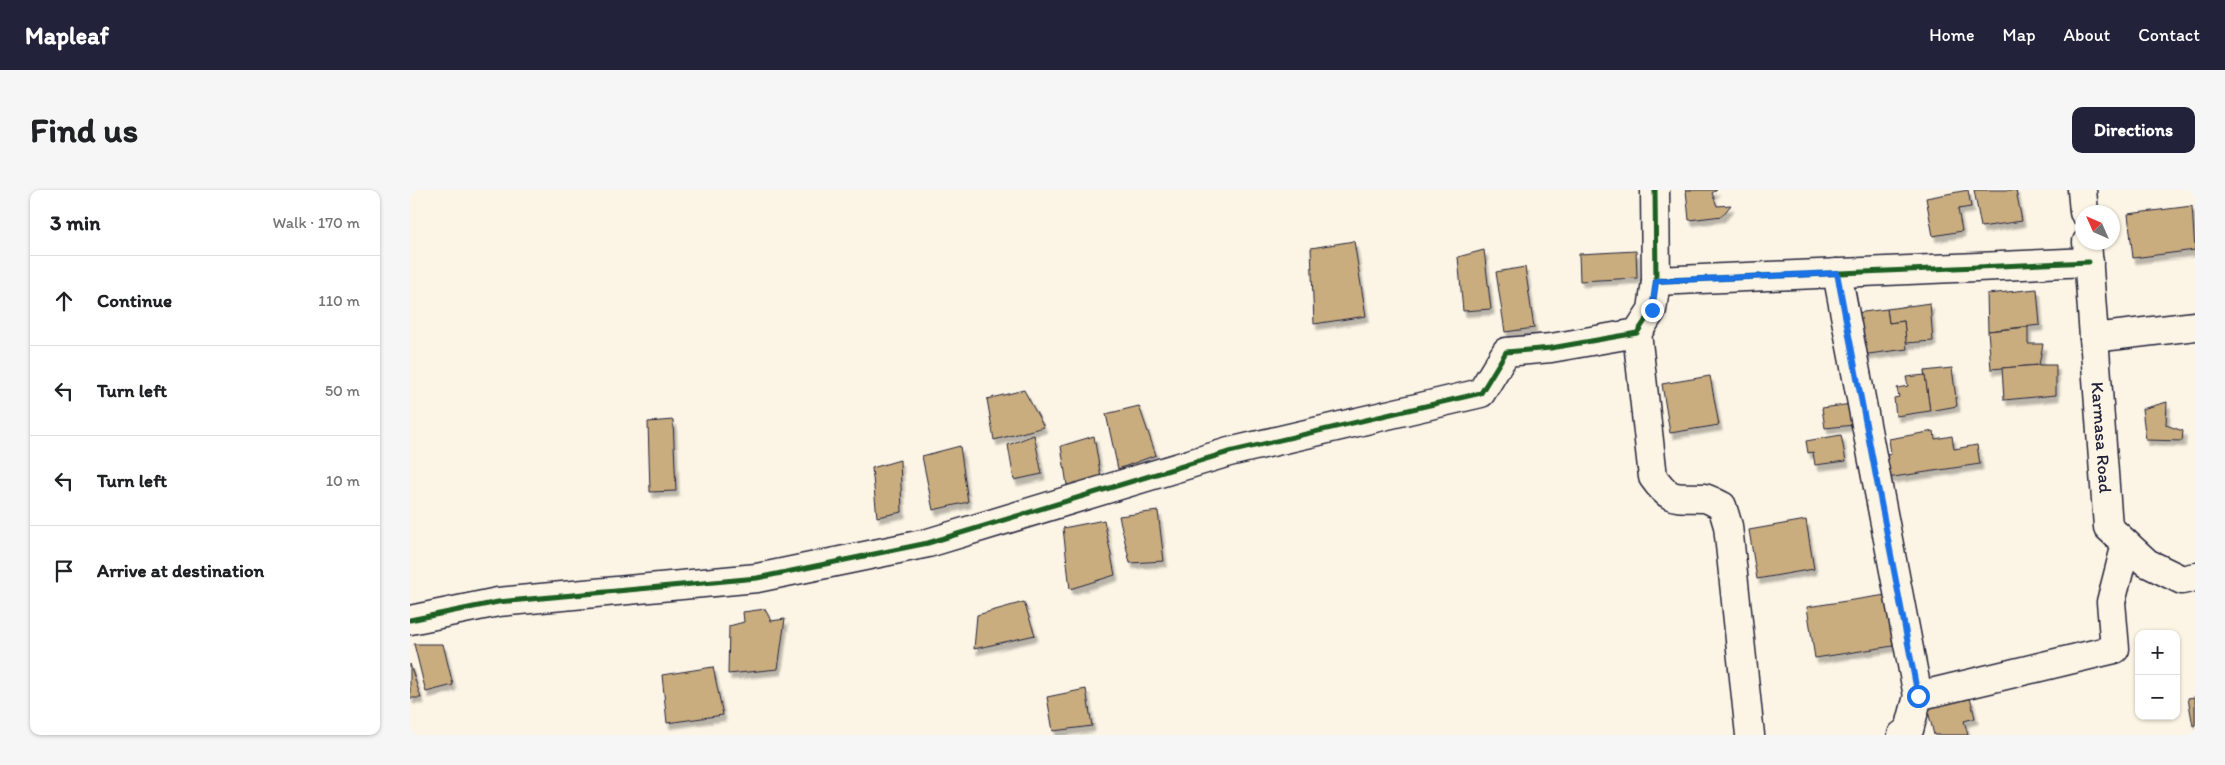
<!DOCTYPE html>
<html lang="en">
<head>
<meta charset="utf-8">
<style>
	body { margin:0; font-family:Itim,sans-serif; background:#f6f6f6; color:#202124 }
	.controls { position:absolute; right:15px; bottom:15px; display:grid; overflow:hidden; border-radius:10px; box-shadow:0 1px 4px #0004 }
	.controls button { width:45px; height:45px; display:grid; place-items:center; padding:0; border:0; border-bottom:1px solid #e0e0e0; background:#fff; color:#202124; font:25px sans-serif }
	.compass { position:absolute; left:1665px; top:15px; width:45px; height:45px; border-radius:50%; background:#fff; box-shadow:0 1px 4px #0004; rotate:315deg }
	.stop { position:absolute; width:15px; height:15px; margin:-11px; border:4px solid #1a73e8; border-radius:50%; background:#fff }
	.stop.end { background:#1a73e8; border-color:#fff; box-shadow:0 1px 5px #0008 }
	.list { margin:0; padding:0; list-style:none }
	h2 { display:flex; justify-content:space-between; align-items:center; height:65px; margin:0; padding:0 20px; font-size:21px }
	h2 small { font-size:16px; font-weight:400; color:#757577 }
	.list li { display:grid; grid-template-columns:32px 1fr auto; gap:15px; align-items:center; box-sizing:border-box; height:90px; padding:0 20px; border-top:1px solid #e0e0e0 }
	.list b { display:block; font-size:19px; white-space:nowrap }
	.list em { font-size:16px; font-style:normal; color:#757577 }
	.icon { flex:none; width:28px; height:28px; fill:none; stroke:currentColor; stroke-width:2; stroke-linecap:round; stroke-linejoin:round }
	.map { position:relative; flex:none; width:1785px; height:545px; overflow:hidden; border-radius:10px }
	header { display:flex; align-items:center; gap:30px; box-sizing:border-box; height:70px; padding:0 25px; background:#22223b; color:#fff }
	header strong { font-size:24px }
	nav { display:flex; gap:28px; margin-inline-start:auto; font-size:18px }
	.intro { display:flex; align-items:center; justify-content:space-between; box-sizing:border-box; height:120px; padding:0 30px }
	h1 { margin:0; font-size:35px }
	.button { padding:12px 22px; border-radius:10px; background:#22223b; color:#fff; font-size:18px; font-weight:700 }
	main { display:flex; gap:30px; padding:0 30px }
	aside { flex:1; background:#fff; border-radius:10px; box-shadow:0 1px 4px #0004 }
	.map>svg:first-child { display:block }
</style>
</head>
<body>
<header>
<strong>Mapleaf</strong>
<nav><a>Home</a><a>Map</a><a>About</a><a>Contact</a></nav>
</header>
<div class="intro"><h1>Find us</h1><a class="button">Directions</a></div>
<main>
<aside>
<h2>3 min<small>Walk · 170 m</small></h2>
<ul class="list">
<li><svg class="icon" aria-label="ahead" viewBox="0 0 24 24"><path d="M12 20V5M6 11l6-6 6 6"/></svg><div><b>Continue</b></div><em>110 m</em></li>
<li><svg class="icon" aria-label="left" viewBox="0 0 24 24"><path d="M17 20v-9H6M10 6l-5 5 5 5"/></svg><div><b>Turn left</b></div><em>50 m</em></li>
<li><svg class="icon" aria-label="left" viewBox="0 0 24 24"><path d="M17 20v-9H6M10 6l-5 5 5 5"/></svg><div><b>Turn left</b></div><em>10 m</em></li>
<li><svg class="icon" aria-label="arrive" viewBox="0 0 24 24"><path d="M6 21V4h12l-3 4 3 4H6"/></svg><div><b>Arrive at destination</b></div></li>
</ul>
</aside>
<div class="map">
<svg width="1785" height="545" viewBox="0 0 1785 545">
	<defs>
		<filter id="shadow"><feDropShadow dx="3" dy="5.5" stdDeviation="1" flood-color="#0004"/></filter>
	</defs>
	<rect width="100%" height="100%" fill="#fcf5e5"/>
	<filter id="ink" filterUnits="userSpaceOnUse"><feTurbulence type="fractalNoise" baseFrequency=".02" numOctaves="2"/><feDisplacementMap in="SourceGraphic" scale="10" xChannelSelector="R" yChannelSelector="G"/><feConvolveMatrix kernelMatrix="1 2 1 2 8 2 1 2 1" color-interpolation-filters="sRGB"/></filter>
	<g filter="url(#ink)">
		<g fill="#c9ad7f" stroke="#22223b" filter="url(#shadow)">
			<polygon points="1276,0 1307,0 1302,3 1307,16 1321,15 1312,26 1279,30"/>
			<polygon points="1558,0 1561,17 1548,19 1552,41 1523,46 1516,8"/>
			<polygon points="1564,0 1606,0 1612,31 1571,37"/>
			<polygon points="1782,16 1785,60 1723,68 1718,24"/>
			<polygon points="944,51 956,126 904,134 901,58"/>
			<polygon points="1074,60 1081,119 1053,121 1048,67"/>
			<polygon points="1226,61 1227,88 1170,91 1169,64"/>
			<polygon points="1115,77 1124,138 1095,142 1086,82"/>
			<polygon points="1627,99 1630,135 1578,141 1577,104"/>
			<polygon points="1520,113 1523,151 1496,153 1494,131 1479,133 1477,119"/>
			<polygon points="1477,119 1479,133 1494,131 1497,159 1443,166 1438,124"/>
			<polygon points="1618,137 1618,154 1633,154 1629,175 1581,179 1578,141"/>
			<polygon points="1629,175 1646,175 1646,205 1594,210 1592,178"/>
			<polygon points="1542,178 1547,216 1520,221 1514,181"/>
			<polygon points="1515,185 1520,221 1486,226 1484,208 1489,207 1487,198 1498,196 1496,187"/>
			<polygon points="1300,186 1309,235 1260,243 1252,194"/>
			<polygon points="614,200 634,237 584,250 577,209"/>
			<polygon points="1757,212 1756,235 1773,241 1772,251 1736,250 1732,219"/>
			<polygon points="1449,213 1444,235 1415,238 1412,218"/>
			<polygon points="729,216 746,265 708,279 696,224"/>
			<polygon points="263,230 266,301 240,302 238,232"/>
			<polygon points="1524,241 1525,249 1542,246 1544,259 1567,255 1570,274 1477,288 1474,266 1481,264 1479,249"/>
			<polygon points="624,245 632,284 604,290 598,255"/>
			<polygon points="1431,245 1436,271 1405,275 1403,262 1398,263 1396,251"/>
			<polygon points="684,246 691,288 657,295 651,256"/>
			<polygon points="550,256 558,312 523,320 512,266"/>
			<polygon points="490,270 492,322 467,327 462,278"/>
			<polygon points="748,321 754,371 720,373 709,326"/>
			<polygon points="694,330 705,385 660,399 653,338"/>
			<polygon points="1396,330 1404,379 1347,389 1339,340"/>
			<polygon points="1476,405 1483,456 1405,468 1397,417"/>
			<polygon points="614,412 625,445 564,459 567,425"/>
			<polygon points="355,419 361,431 375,429 368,479 318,484 319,436 334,432 333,422"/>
			<polygon points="4,454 33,454 43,495 16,502"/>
			<polygon points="0,474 11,508 0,508"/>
			<polygon points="303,477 313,525 257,533 252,485"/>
			<polygon points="676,499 682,536 643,541 637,507"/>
			<polygon points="1560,507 1565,528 1554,531 1558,545 1524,545 1517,517"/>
			<polygon points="1785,507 1785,535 1783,536 1778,508"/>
		</g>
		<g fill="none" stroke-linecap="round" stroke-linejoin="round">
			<g stroke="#22223b" stroke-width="31">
				<g id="minor">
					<polyline points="1245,0 1246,91 1679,72"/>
					<polyline points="1672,0 1674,22"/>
					<path id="s1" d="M 1677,52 L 1698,337 L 1737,373 L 1772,390 L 1785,387"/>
					<polyline points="1427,83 1508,506"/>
					<path d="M 1227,143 L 1243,287 C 1262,314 1266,306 1294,308 C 1300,309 1307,314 1312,316 L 1318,336 L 1340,545"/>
					<polyline points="1684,148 1785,136"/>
					<polyline points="0,430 88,412 347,388 518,353 819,262 1071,203 1096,162 1141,158 1227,143 1242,120 1246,91"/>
					<polyline points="1492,545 1499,540 1508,506 1705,459 1701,412 1716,354"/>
				</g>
			</g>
			<use href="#minor" stroke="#fcf5e5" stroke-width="28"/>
			<g stroke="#fcf5e5" stroke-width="8">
				<g id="cycleway">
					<polyline points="1245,0 1246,91 1679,72"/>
					<polyline points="0,430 88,412 347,388 518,353 819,262 1071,203 1096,162 1141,158 1227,143 1242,120 1246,91"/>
				</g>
			</g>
			<use href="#cycleway" stroke="#1b5e20" stroke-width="5"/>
		</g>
	</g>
	<g fill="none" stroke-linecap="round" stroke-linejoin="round" filter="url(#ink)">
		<polyline stroke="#1a73e8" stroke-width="6" points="1242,120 1246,91 1427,83 1508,506"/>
	</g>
	<g text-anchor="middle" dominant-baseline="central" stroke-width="4" stroke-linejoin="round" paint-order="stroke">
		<g font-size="18" fill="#22223b" stroke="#fcf5e5">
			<text stroke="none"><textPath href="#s1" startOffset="196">Karmasa Road</textPath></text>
		</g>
	</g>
</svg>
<div class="controls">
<button>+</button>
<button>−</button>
</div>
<svg class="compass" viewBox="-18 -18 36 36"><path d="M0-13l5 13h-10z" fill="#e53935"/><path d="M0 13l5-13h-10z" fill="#757577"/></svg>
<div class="stop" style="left:1508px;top:506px"></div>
<div class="stop end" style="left:1242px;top:120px"></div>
</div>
</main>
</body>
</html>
